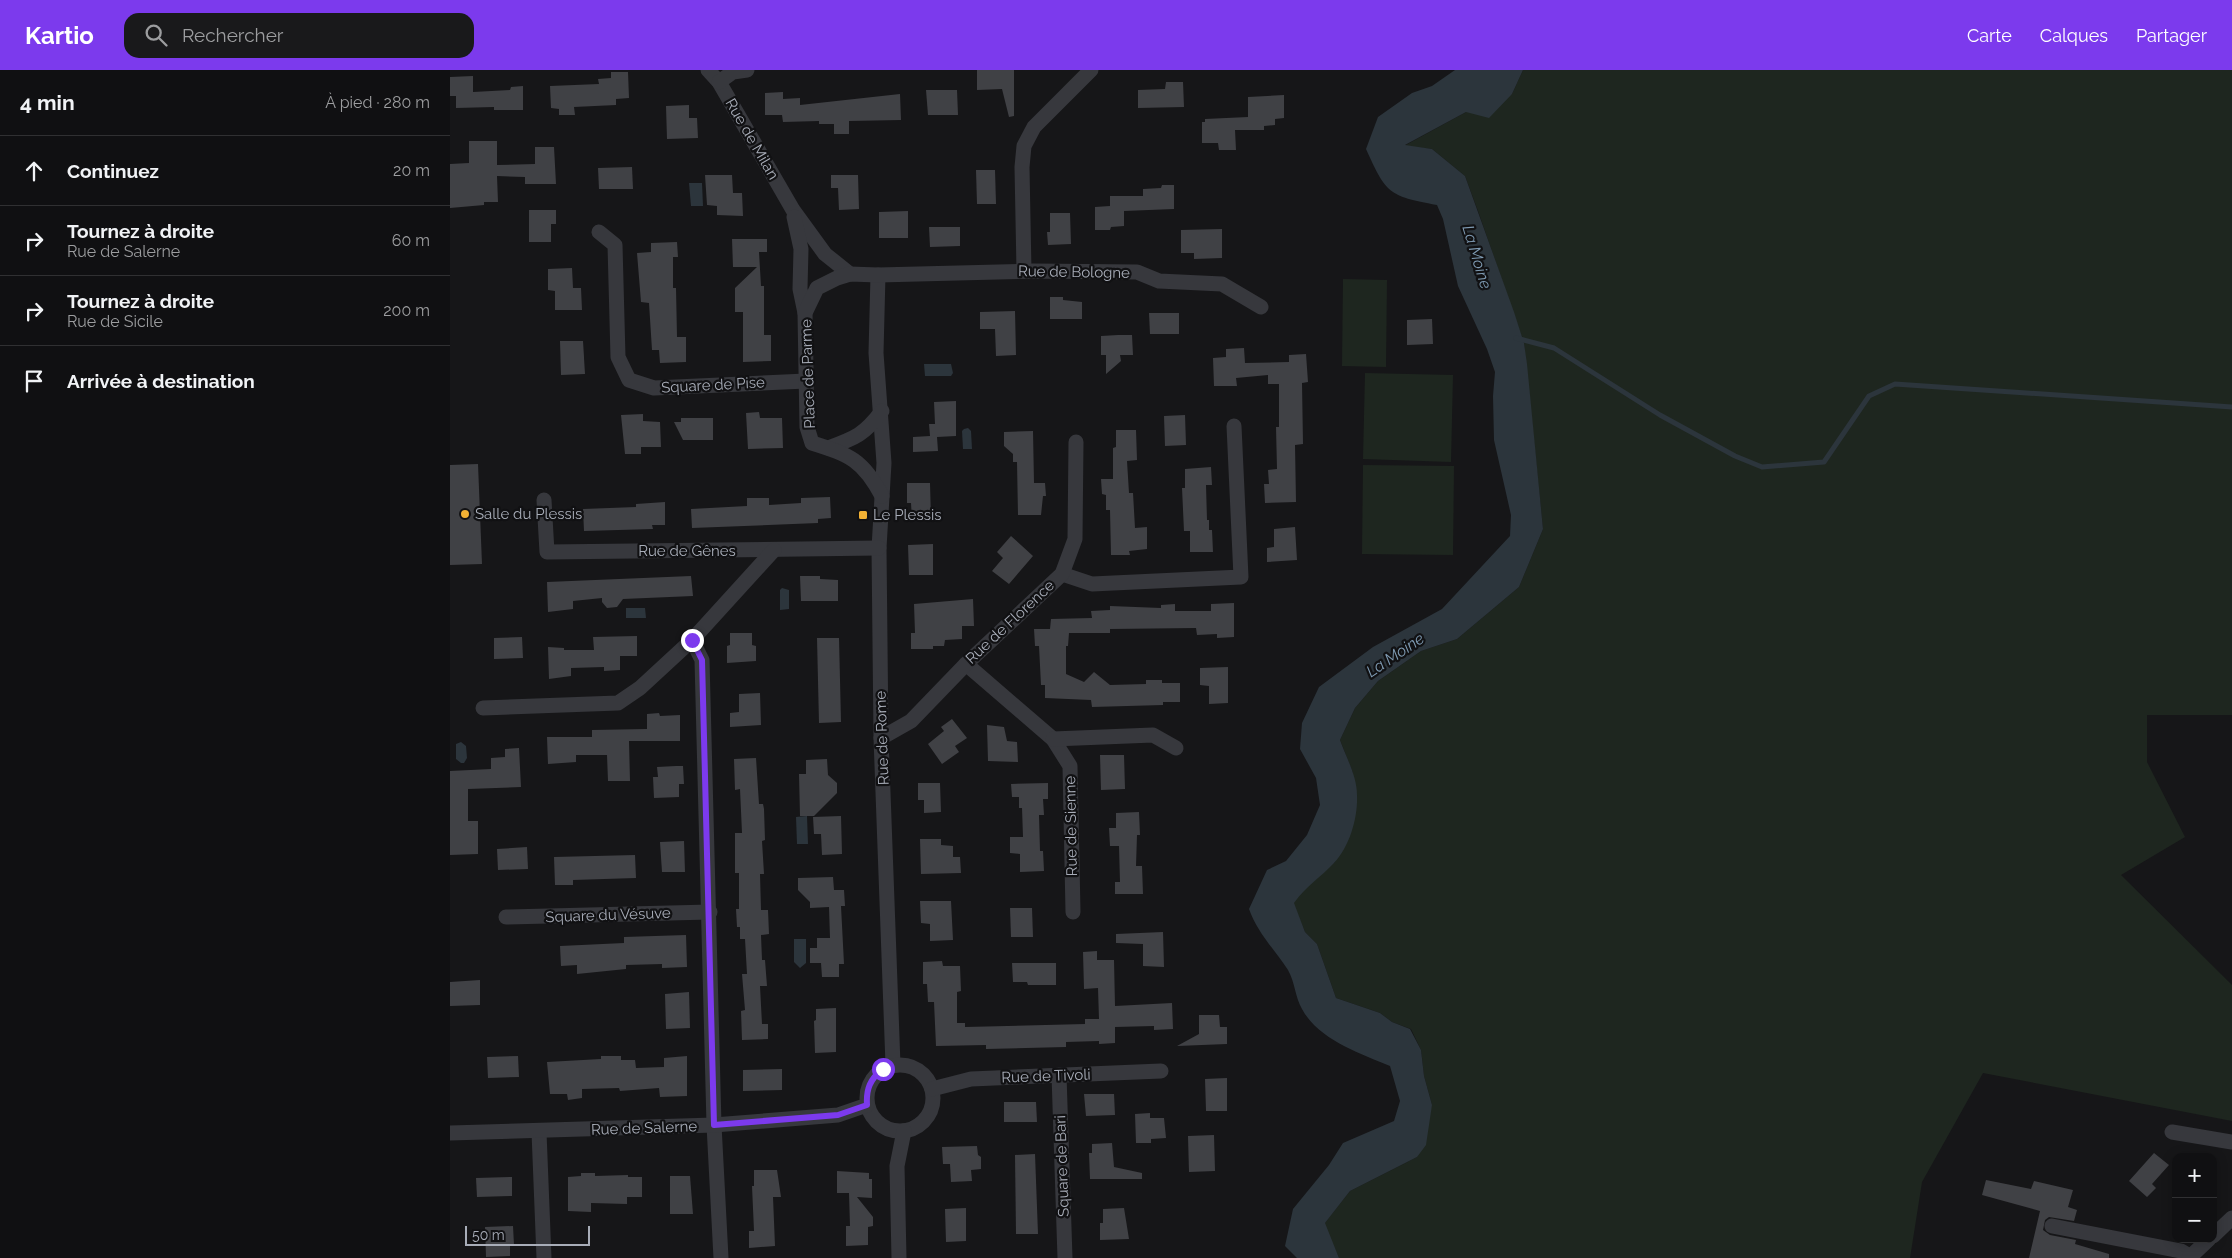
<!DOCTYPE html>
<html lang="fr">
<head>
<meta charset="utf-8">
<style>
	body { margin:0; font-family:Raleway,sans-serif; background:#19191b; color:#f1f3f6 }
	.controls { position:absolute; right:15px; bottom:15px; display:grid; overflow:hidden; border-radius:10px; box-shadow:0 2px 12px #0003 }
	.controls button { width:45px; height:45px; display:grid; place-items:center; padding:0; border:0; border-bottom:1px solid #303032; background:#101012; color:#f1f3f6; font:25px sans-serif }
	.scale { position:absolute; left:15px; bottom:12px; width:125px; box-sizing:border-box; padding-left:5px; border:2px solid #a8adb8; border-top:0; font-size:14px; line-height:18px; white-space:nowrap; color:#a8adb8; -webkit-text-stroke:4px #111113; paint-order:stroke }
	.stop { position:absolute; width:15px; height:15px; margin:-11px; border:4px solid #7c3aed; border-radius:50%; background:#fff }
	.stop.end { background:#7c3aed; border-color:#fff; box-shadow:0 1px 5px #0008 }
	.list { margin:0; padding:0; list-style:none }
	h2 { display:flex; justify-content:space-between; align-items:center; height:65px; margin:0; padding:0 20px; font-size:21px }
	h2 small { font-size:16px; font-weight:400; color:#9c9d9f }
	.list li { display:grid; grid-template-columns:32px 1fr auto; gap:15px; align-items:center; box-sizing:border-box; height:70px; padding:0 20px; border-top:1px solid #303032 }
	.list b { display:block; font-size:19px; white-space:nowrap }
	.list p { margin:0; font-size:16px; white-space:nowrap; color:#9c9d9f }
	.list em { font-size:16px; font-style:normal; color:#9c9d9f }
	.icon { flex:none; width:28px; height:28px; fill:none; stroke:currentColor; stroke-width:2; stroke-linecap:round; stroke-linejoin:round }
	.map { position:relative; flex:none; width:1782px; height:1188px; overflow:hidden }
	header { display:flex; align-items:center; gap:30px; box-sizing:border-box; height:70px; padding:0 25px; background:#7c3aed; color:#fff }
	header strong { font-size:24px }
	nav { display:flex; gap:28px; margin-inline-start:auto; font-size:18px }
	.search { width:350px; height:45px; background:#19191b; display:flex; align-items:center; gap:12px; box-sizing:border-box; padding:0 18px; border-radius:15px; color:#9c9d9f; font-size:19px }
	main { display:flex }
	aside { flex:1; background:#101012 }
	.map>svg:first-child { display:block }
</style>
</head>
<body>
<header>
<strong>Kartio</strong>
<div class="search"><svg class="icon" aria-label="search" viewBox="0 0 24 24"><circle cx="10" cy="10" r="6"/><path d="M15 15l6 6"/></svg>Rechercher</div>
<nav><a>Carte</a><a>Calques</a><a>Partager</a></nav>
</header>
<main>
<aside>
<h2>4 min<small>À pied · 280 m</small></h2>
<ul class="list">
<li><svg class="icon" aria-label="ahead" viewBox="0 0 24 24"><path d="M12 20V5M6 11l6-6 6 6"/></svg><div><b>Continuez</b></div><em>20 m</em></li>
<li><svg class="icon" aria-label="right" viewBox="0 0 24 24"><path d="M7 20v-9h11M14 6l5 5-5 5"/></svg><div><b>Tournez à droite</b><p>Rue de Salerne</p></div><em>60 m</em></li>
<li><svg class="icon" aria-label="right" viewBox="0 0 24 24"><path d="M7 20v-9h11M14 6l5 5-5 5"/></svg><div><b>Tournez à droite</b><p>Rue de Sicile</p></div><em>200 m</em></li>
<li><svg class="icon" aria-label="arrive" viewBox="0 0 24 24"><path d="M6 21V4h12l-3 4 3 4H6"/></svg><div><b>Arrivée à destination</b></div></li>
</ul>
</aside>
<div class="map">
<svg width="1782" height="1188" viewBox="0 0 1782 1188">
	<rect width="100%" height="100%" fill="#161618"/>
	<g fill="#1e261f">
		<polygon points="1073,0 1782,0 1782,645 1697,645 1697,692 1735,767 1671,805 1782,915 1782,1051 1533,1003 1472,1112 1460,1188 889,1188 874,1154 900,1121 967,1087 982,1035 974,1006 971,980 961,959 942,952 930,943 886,928 867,874 855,862 843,833 854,819 885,792 903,703 890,670 905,638 928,611 971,581 1007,569 1069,517 1093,459 1074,273 1028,141 1015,106 982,79 954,76 1016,42 1062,24"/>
		<polygon points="893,209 937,210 936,297 892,296"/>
		<polygon points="915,303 1003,305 1001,392 913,389"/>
		<polygon points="913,395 1004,396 1003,485 912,484"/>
	</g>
	<g fill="#2c353c">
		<path d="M 1005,0 L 1073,0 L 1062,24 L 1039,48 L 1016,42 L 955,75 L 982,79 L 1015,106 L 1064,242 L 1074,273 L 1077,294 L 1093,459 L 1069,517 L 1007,569 L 971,581 L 928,611 L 905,638 L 890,670 C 896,687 907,706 907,725 C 908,747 900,776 884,793 C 871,807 855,817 844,833 L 855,862 L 867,874 L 886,928 L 930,943 L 942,952 L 960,959 L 971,980 L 974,1006 L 982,1035 L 976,1075 L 967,1087 L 900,1121 L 875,1153 L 889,1188 L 847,1188 L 835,1176 L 843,1139 L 879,1095 L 893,1073 L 944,1051 L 950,1031 L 940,996 C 909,983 869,970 852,939 C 845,927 845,912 838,900 C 824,879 807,862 799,839 L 817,800 L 836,791 L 857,765 L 870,735 L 866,708 L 850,679 L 852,653 L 869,617 L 923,577 L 992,539 L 1060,466 L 1061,445 L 1044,370 L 1043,326 L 1045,302 L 1037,279 L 1008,216 L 993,149 L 987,135 C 938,126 936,123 916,79 L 928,47 L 962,23 L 982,16 Z"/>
		<polygon points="239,113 252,113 253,136 241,136"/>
		<polygon points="474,294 501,294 503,303 501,306 475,306"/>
		<polygon points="518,358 521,361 522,379 513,379 512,361 514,359"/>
		<polygon points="332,518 339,520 339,539 330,540 330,520"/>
		<polygon points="176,538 195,538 196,548 176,548"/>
		<polygon points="11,672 16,676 17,688 14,693 11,693 6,689 6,674"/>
		<polygon points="357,746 358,774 347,774 346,747"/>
		<polygon points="344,869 356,869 356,893 350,898 344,892"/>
	</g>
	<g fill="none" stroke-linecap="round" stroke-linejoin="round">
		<polyline stroke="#2c353c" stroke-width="5" points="1066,268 1104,278 1210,345 1285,386 1312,397 1374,392 1419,326 1445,314 1782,337"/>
	</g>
	<g fill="#404145">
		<polygon points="527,0 564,0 564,46 559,47 552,19 527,20"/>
		<polygon points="161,2 178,2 179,28 166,29 166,35 124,37 125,45 109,45 109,39 101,38 100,16 149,14 148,9 161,8"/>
		<polygon points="23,6 23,22 60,20 61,17 73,16 73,40 44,40 44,37 6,38 6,26 0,26 0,7"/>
		<polygon points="716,12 733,12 734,37 688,38 688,20 715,19"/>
		<polygon points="476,20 507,20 508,45 478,45"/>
		<polygon points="333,22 333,29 350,28 350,35 450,24 451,50 399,51 399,64 384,64 384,54 369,54 369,51 333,52 332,45 315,45 315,23"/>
		<polygon points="834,25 834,48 825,49 825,55 814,56 814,60 785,60 786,80 769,80 768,73 752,73 752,52 755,52 755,49 798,47 798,27"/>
		<polygon points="239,35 239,48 247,48 248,68 217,69 216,36"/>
		<polygon points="19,71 47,71 47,95 85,94 85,77 104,77 106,114 75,114 75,107 47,106 48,132 34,132 34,135 0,138 0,94 19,93"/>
		<polygon points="182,97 183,119 149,119 148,98"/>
		<polygon points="526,100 545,100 546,134 527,134"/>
		<polygon points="255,105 282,105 283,123 292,123 293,146 267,145 267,136 257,135"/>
		<polygon points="381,105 408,105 409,139 389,140 388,118 381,118"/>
		<polygon points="712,115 724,115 724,139 674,141 674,156 661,157 660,160 645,160 645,137 660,136 660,126 693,126 693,119 711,118"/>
		<polygon points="79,140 106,140 106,154 101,154 101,172 79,172"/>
		<polygon points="458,141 458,168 429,168 429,142"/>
		<polygon points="600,143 620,143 621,174 598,175 597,162 600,162"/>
		<polygon points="479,157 510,157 510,176 480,177"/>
		<polygon points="772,159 772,188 744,189 744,183 731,183 731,160"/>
		<polygon points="282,169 317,169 317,182 309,182 311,216 314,216 314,265 321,265 321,291 293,292 293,242 285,242 285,218 307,197 283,197"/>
		<polygon points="227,172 228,187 223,187 223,218 226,218 227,267 236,267 236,292 210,293 209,280 202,280 199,233 191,232 187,183 201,182 201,173"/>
		<polygon points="122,198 123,218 131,218 132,240 105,240 105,221 98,220 98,199"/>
		<polygon points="600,227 613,227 613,230 632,232 632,249 600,249"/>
		<polygon points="565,241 566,285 546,286 545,259 530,259 530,242"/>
		<polygon points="699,243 729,243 729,264 700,264"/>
		<polygon points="982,249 983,274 957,275 957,250"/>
		<polygon points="668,265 682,265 683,285 670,285 671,291 656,304 656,285 651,285 651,266"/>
		<polygon points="110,271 133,271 135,304 111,305"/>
		<polygon points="794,278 795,293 839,292 839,285 856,284 858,312 852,313 853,374 845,375 846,432 815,433 814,414 819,414 818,400 827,399 826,357 829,357 829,314 818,314 818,305 786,308 787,316 764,316 763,288 776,287 776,279"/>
		<polygon points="506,331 506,366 487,367 488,381 463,382 463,367 480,366 479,354 485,354 484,332"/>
		<polygon points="309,342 310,348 332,348 333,378 298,379 296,343"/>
		<polygon points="193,344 193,351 210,352 211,377 191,377 191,384 175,384 171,345"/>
		<polygon points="735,345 736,375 715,376 714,346"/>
		<polygon points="231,348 263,348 263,370 233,370 224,352 231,352"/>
		<polygon points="666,360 686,360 687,390 677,391 679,423 683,423 685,458 697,457 697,479 679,481 680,485 661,485 660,440 656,440 656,425 652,424 651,409 663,409 663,378 666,377"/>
		<polygon points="583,361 584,413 595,413 596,426 593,426 591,445 568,445 567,392 563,392 563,384 554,376 554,362"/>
		<polygon points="28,394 32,494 0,495 0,395"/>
		<polygon points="761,397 762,415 756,415 757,450 759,450 759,460 762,460 763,482 740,482 740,461 734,461 732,418 735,418 735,399"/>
		<polygon points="457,413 480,413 481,449 462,450 461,433 457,433"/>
		<polygon points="380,427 381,448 368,449 368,453 242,458 241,439 297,436 297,428 319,428 319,435 351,433 351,428"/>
		<polygon points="215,432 215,455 202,455 203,459 134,461 133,439 186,437 186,434"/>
		<polygon points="845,457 847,490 817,492 817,478 824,477 824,459"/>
		<polygon points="561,466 583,486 559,514 542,501 553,488 547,482"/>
		<polygon points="483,474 483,505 459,505 458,475"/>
		<polygon points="241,506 243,526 173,529 167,537 157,538 152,532 152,528 123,531 123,539 98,542 97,512"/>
		<polygon points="350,506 370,506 370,509 388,510 388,531 351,531"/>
		<polygon points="523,529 524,556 512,556 512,569 495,570 494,576 483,576 483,579 461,579 461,563 465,563 464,534"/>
		<polygon points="784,533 784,567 767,568 767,564 747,565 746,558 660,559 660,563 619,563 618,576 616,576 616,604 634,612 644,602 660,615 696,614 696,610 712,610 712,613 730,613 730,632 713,632 713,635 642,637 641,630 595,628 595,615 591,615 589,576 585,576 584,559 600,559 601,549 642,548 641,541 660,540 660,536 711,538 711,535 725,534 725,541 761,541 761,534"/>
		<polygon points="280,563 302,563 302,575 306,576 306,591 277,593 277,576 280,575"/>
		<polygon points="187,566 187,586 170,586 170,600 154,601 154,597 121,598 121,606 99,609 98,577 114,578 114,580 144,580 143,567"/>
		<polygon points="72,567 73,588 44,589 44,568"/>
		<polygon points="367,568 389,568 391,652 369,653"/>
		<polygon points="778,597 778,633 759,634 759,616 750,615 750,598"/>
		<polygon points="310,623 311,655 280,657 280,643 289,642 289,624"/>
		<polygon points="209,643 210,646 230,645 230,671 179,671 180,711 158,711 157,685 126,685 126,692 98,694 97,667 142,667 142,660 197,659 197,644"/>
		<polygon points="502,649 517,668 505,676 509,682 492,694 478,674 494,661 491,657"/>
		<polygon points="537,655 554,657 557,671 567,672 568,692 538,691"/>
		<polygon points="69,678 71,717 18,719 18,751 28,751 28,784 0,785 0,701 41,699 41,688 55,687 55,679"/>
		<polygon points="650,685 674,685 675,719 651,720"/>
		<polygon points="306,688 309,734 313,734 314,739 315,770 312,771 314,804 310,804 311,840 318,840 319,864 311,865 312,890 315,890 317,916 310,916 312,954 318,954 318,969 292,970 291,941 295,940 292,904 297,904 295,869 290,869 290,857 287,857 286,839 289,839 289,803 285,803 285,763 292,763 290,719 285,720 284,689"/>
		<polygon points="377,689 378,705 387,713 387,723 364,746 350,746 349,704 356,704 356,690"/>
		<polygon points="226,696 233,696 234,714 229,714 229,727 204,728 203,707 208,707 207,697"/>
		<polygon points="468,713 490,713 491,742 474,743 474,730 468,730"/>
		<polygon points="598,713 598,729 593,729 594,745 589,745 590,781 593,781 594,801 570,802 570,784 560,783 560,767 573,767 572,738 569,738 569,727 562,727 561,714"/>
		<polygon points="689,742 690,765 687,765 686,796 692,796 693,824 665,824 665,812 670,812 669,776 660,776 659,758 666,758 666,743"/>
		<polygon points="391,746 392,784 372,785 371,764 364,764 363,747"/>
		<polygon points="470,769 491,769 491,775 503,776 503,787 510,787 511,803 471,804"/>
		<polygon points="234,771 235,802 212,802 210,772"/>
		<polygon points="77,777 78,799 48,800 47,779"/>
		<polygon points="185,785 186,808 123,810 123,815 105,815 104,787"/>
		<polygon points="383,807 384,820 394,820 395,836 391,836 394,894 389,894 389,907 372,907 371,893 360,893 360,878 367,878 367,868 380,868 379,837 360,838 360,832 348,820 348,808"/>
		<polygon points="470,831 501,831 503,870 480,871 480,854 471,853"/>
		<polygon points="560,838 582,838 583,867 561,867"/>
		<polygon points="713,862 714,897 693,896 693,874 666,873 666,864"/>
		<polygon points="236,865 237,897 212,898 212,894 176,895 176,899 127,904 127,895 111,896 110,876 174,873 174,867"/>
		<polygon points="647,881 647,890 664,890 665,936 722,933 723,959 704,960 704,956 665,957 665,973 649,974 649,971 616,972 616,977 536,979 536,975 486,976 484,932 478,932 477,914 473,914 473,892 492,891 493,896 510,896 511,921 507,922 507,953 515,953 515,957 635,954 635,949 649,949 648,918 634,919 633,882"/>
		<polygon points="562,893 606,893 606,915 578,915 577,912 563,912"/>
		<polygon points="30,910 30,935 0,936 0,912"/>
		<polygon points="239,922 240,958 216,959 215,924"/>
		<polygon points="386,938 386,982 365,983 364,951 366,950 366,939"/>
		<polygon points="749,945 769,945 770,957 777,957 777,974 727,976 749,964"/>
		<polygon points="68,986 69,1007 38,1008 37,987"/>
		<polygon points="151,986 171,986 171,990 185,990 186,998 214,997 214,988 237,986 237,1026 210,1027 209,1018 170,1021 169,1018 132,1019 132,1028 118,1030 117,1024 100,1024 97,992 151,989"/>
		<polygon points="332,999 332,1020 293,1021 293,1000"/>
		<polygon points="777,1008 777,1041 756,1041 755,1009"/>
		<polygon points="634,1024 664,1024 665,1045 636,1046"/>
		<polygon points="554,1032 586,1032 587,1052 554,1052"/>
		<polygon points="700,1043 700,1048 714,1048 716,1068 701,1069 701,1073 686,1073 685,1044"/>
		<polygon points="764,1065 765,1101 739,1102 738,1066"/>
		<polygon points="662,1073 664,1097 692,1103 692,1109 640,1109 639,1083 642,1083 642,1074"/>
		<polygon points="527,1076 528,1085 531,1087 531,1099 521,1100 522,1111 501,1112 500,1094 493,1094 492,1077"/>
		<polygon points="1704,1083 1719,1095 1702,1114 1706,1118 1697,1127 1679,1111"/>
		<polygon points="585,1084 588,1164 566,1164 565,1085"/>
		<polygon points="304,1100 327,1100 331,1127 323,1127 325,1176 299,1178 299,1161 304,1161 302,1116 304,1116"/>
		<polygon points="387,1101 419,1103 419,1109 422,1109 422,1128 407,1127 423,1147 423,1156 418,1157 418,1175 396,1176 396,1156 400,1156 399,1123 387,1123"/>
		<polygon points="131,1103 145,1103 145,1106 178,1105 178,1107 192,1107 192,1127 177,1127 177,1134 141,1133 141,1142 118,1141 118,1107 131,1106"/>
		<polygon points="220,1106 240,1106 243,1144 220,1144"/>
		<polygon points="62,1107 62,1126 27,1127 26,1108"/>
		<polygon points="1536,1110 1581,1119 1584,1111 1623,1120 1618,1137 1627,1140 1624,1151 1599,1147 1595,1150 1593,1160 1600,1165 1626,1170 1625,1174 1659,1184 1659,1188 1579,1188 1590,1141 1532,1125"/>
		<polygon points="516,1138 516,1171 496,1172 495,1139"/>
		<polygon points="674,1138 679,1169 650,1170 650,1153 653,1153 653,1139"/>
		<polygon points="63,1156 64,1175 60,1174 60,1186 36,1187 35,1157"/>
	</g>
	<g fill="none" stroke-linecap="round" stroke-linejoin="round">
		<g stroke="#37383d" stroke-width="15">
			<polyline points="258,0 269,12 343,140 375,184 400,204"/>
			<polyline points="269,12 283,2 297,0"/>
			<polyline points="344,147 351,179 350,219 355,243"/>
			<polyline points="149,162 165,175 168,287 179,310 204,318 356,311"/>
			<polyline points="574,201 572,97 574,76 584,57 641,0"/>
			<polyline points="428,205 426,283 434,393 429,478 431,668 443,995"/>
			<path d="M 378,378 C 405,368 414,365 432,341"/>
			<path d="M 432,426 C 413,390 400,385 362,373 L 357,357 L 355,243 L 367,218 L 387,208 L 400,204 L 428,205 L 583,201 L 687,202 L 709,211 L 772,214 L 811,237"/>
			<polyline points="94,430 97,482 429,478"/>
			<polyline points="612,504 642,514 791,507 784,356"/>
			<polyline points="242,570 252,590 264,1055 271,1188"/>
			<polyline points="516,594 603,669 620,696 623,842"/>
			<polyline points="33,638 168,633 190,618 242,570 324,480"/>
			<polyline points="431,668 461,651 516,594 612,504 625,469 626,372"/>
			<polyline points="603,669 703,665 726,678"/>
			<polyline points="56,847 260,842"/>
			<circle cx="450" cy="1028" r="33"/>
			<polyline points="609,1005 615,1188"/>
			<polyline points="482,1019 521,1009 711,1001"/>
			<polyline points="89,1062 94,1188"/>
			<polyline points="1722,1062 1782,1072"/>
			<polyline points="0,1063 264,1055 388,1045 417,1035"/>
			<polyline points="1602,1156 1731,1181 1741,1187"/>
			<polyline points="1763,1166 1782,1148"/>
			<polyline points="449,1188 447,1096 454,1061"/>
			<polyline points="1739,1188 1759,1169"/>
		</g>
	</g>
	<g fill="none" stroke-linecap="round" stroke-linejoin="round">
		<path stroke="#7c3aed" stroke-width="6" d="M 242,570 L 252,590 L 264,1055 L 388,1045 L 417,1035 C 416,1019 420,1009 433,999"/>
	</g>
	<g fill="#f2b134" stroke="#111113" stroke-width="2">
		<circle cx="15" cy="444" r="5"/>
		<rect x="408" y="440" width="10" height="10" rx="2.5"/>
	</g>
	<g text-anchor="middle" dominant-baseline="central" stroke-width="4.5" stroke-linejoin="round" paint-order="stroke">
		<g font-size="15" fill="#a8adb8" stroke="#111113">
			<text transform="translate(302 69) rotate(60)">Rue de Milan</text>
			<text transform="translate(624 202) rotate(1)">Rue de Bologne</text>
			<text transform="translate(358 304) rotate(-92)">Place de Parme</text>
			<text transform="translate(263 315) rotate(-3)">Square de Pise</text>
			<text x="237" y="481">Rue de Gênes</text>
			<text transform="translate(560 552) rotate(-43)">Rue de Florence</text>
			<text transform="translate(432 668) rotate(-92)">Rue de Rome</text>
			<text transform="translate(621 756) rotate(-91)">Rue de Sienne</text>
			<text transform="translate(158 845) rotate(-2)">Square du Vésuve</text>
			<text transform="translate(596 1006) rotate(-2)">Rue de Tivoli</text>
			<text transform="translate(194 1058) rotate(-2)">Rue de Salerne</text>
			<text transform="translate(612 1096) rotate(-92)">Square de Bari</text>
		</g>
		<g font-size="15" fill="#a8adb8" stroke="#111113" text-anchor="start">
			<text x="25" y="444">Salle du Plessis</text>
			<text x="423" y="445">Le Plessis</text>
		</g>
		<g font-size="16" font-style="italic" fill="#7f9bb3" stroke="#111113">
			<text transform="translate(1027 187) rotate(73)">La Moine</text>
			<text transform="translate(945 585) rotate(-34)">La Moine</text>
		</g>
	</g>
</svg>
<div class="controls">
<button>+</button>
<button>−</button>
</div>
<div class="scale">50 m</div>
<div class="stop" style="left:433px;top:999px"></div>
<div class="stop end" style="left:242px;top:570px"></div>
</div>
</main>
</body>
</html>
